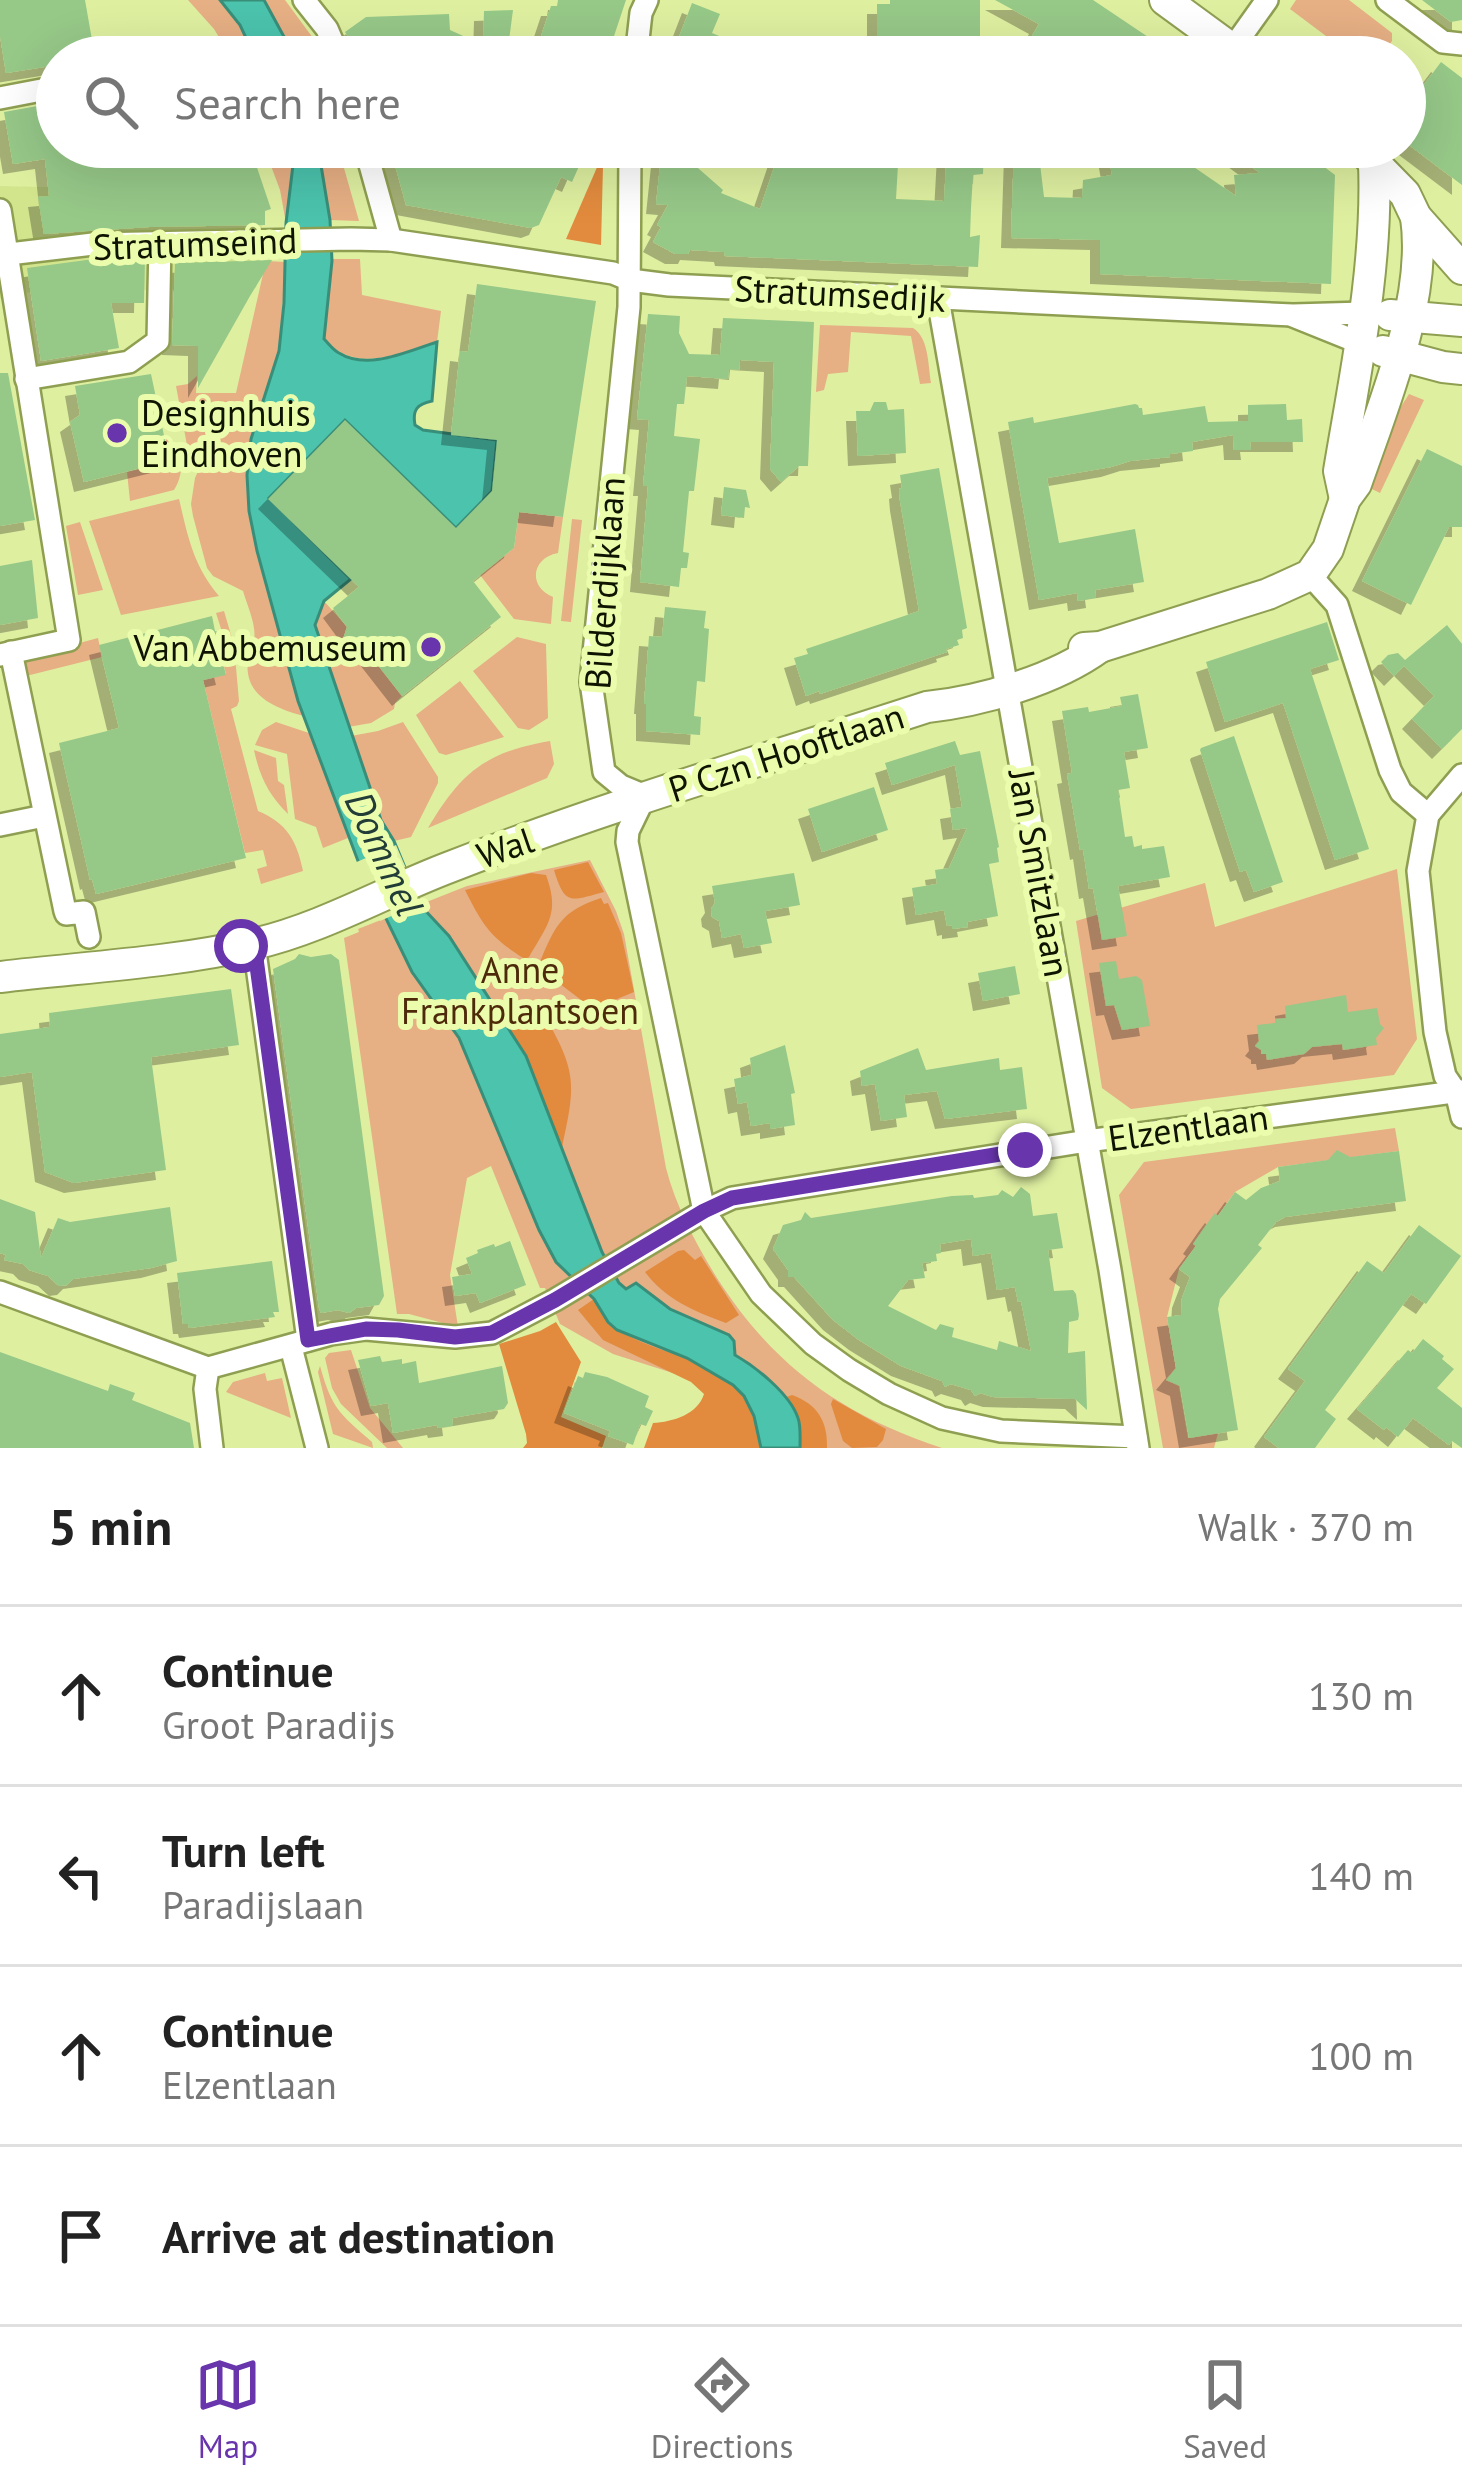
<!DOCTYPE html>
<html lang="en">
<head>
<meta charset="utf-8">
<style>
	body { margin:0; font-family:"PT Sans",sans-serif; background:#f2f2f2; color:#222 }
	.stop { position:absolute; width:36px; height:36px; margin:-27px; border:9px solid #6835ac; border-radius:50%; background:#fff }
	.stop.end { background:#6835ac; border-color:#fff; box-shadow:0 3px 12px #0008 }
	.list { margin:0; padding:0; list-style:none }
	h2 { display:flex; justify-content:space-between; align-items:center; height:156px; margin:0; padding:0 48px; font-size:51px }
	h2 small { font-size:39px; font-weight:400; color:#767676 }
	.list li { display:grid; grid-template-columns:78px 1fr auto; gap:36px; align-items:center; box-sizing:border-box; height:180px; padding:0 48px; border-top:3px solid #e0e0e0 }
	.list b { display:block; font-size:45px; white-space:nowrap }
	.list p { margin:0; font-size:39px; white-space:nowrap; color:#767676 }
	.list em { font-size:39px; font-style:normal; color:#767676 }
	.icon { flex:none; width:66px; height:66px; fill:none; stroke:currentColor; stroke-width:2; stroke-linecap:round; stroke-linejoin:round }
	.map { position:relative; flex:none; width:1462px; height:1448px; overflow:hidden }
	.search { position:absolute; background:#fff; box-shadow:0 12px 48px #0002; left:36px; right:36px; top:36px; height:132px; display:flex; align-items:center; gap:30px; box-sizing:border-box; padding:0 42px; border-radius:66px; color:#767676; font-size:45px }
	.sheet { height:876px; background:#fff }
	nav { display:flex; justify-content:space-around; align-items:center; box-sizing:border-box; height:168px; border-top:3px solid #e0e0e0; background:#fff; font-size:33px; color:#767676 }
	nav a { display:grid; justify-items:center; gap:6px }
	nav .on { color:#6835ac }
	.map>svg:first-child { display:block }
</style>
</head>
<body>
<div class="map">
<svg width="1462" height="1448" viewBox="0 0 1462 1448">
	<defs>
		<filter id="shadow"><feDropShadow dx="-10" dy="10" stdDeviation="0" flood-color="#0004"/></filter>
	</defs>
	<rect width="100%" height="100%" fill="#deefa0"/>
	<polygon fill="#d2e58d" points="0,186 265,192 256,288 6,293 0,299"/>
	<g fill="#e6af84">
		<polygon points="188,0 220,0 240,24 255,57 231,57 214,29"/>
		<polygon points="264,0 285,0 327,57 295,57"/>
		<polygon points="1296,0 1349,0 1392,33 1392,41 1380,57 1342,57 1346,51 1290,9"/>
		<polygon points="264,147 288,147 293,165 286,223 280,190"/>
		<polygon points="318,147 338,147 359,221 330,220"/>
		<path d="M 333,259 L 360,259 L 362,295 L 441,311 L 437,342 C 398,354 351,376 322,335 Z"/>
		<path d="M 266,261 L 286,262 L 279,352 L 252,439 L 247,475 L 249,511 L 304,716 C 275,708 243,696 248,659 C 249,652 253,646 254,640 C 257,626 247,605 243,591 L 213,576 L 207,568 L 193,516 L 191,504 L 195,478 L 207,452 L 189,456 L 176,386 L 188,384 L 197,376 L 196,393 L 236,393 Z"/>
		<path d="M 820,325 L 913,328 C 929,338 928,365 931,383 L 920,384 L 911,336 L 851,332 L 848,372 L 828,374 L 824,390 L 816,392 Z"/>
		<polygon points="1409,394 1424,400 1380,493 1370,488 1392,421"/>
		<path d="M 166,437 C 182,452 186,471 174,490 L 130,501 L 127,472 L 173,461 L 170,445 L 166,445 Z"/>
		<path d="M 179,499 C 188,537 193,565 219,596 L 121,615 L 89,521 Z"/>
		<path d="M 519,512 L 563,517 L 558,553 C 531,558 528,587 553,597 L 551,624 L 514,619 L 480,575 L 514,548 Z"/>
		<polygon points="572,519 582,520 571,622 561,621"/>
		<polygon points="80,522 103,590 78,595 66,526"/>
		<polygon points="324,601 347,627 343,639 350,648 363,646 402,696 395,703 394,709 371,723 348,727 315,625"/>
		<path d="M 224,611 L 234,645 L 239,701 L 237,706 L 231,709 L 258,811 C 287,823 297,841 303,871 L 261,884 L 257,869 L 267,866 L 263,850 L 245,853 L 203,680 L 226,674 L 217,640 L 224,638 L 216,613 Z"/>
		<polygon points="517,637 546,644 548,718 529,730 518,728 473,671"/>
		<polygon points="98,638 102,657 22,677 20,659"/>
		<polygon points="460,681 504,737 446,755 439,753 416,715"/>
		<polygon points="276,722 312,734 348,838 323,848 316,827 295,819 287,754 255,745 262,730"/>
		<polygon points="403,722 438,777 438,783 411,837 394,841 381,820 351,736 378,731"/>
		<path d="M 550,741 L 554,764 L 547,778 L 428,828 C 461,772 486,752 550,741 Z"/>
		<path d="M 254,750 L 276,758 L 278,781 L 284,785 L 288,814 C 269,795 260,778 254,750 Z"/>
		<path d="M 590,860 L 616,911 L 624,934 L 666,1168 C 676,1207 696,1244 717,1278 C 774,1367 842,1415 942,1448 L 670,1448 L 713,1399 L 698,1381 L 613,1354 L 560,1324 L 545,1288 L 540,1288 L 491,1166 L 467,1178 L 450,1275 L 458,1327 L 409,1314 L 397,1314 L 344,938 L 359,932 L 358,929 L 467,886 Z"/>
		<polygon points="1397,869 1417,1039 1394,1075 1131,1109 1102,1088 1076,921 1205,883 1215,927"/>
		<polygon points="1395,1128 1399,1151 1278,1167 1235,1192 1179,1269 1167,1317 1188,1438 1218,1433 1214,1448 1163,1448 1119,1195 1144,1162"/>
		<polygon points="351,1350 370,1408 403,1448 387,1448 341,1404 332,1388 325,1358 329,1353"/>
		<path d="M 320,1366 C 332,1409 339,1413 372,1442 L 373,1448 L 333,1434 L 318,1372 Z"/>
		<polygon points="265,1373 267,1381 282,1378 291,1418 226,1392 233,1382"/>
	</g>
	<g fill="#e28b3e">
		<polygon points="598,165 603,166 601,245 566,239"/>
		<path d="M 588,862 L 604,892 C 570,901 565,906 554,870 Z"/>
		<path d="M 531,873 L 546,875 C 560,913 548,924 529,957 L 525,959 C 491,938 483,926 465,890 Z"/>
		<path d="M 601,898 L 604,904 L 608,903 L 621,933 L 634,992 L 593,1009 L 543,971 L 539,964 C 555,926 561,911 601,898 Z"/>
		<path d="M 541,1017 L 546,1018 C 578,1074 575,1087 562,1148 L 526,1056 L 509,1028 Z"/>
		<path d="M 684,1250 L 695,1260 L 701,1256 L 739,1315 L 726,1323 C 694,1311 666,1300 645,1272 L 678,1251 Z"/>
		<path d="M 594,1299 C 599,1307 603,1317 610,1323 C 648,1356 710,1353 743,1394 C 754,1409 757,1430 761,1448 L 644,1448 L 653,1423 C 673,1422 698,1414 704,1394 L 691,1382 L 603,1340 L 578,1310 Z"/>
		<polygon points="556,1322 581,1362 561,1417 606,1436 602,1448 523,1448 527,1443 526,1434 499,1344 540,1331"/>
		<path d="M 792,1395 C 817,1404 828,1421 827,1448 L 800,1448 L 798,1416 L 784,1398 Z"/>
		<polygon points="833,1399 886,1429 883,1440 877,1447 852,1448 843,1441 831,1404"/>
	</g>
	<g fill="#4bc3ad" stroke="#398e79" stroke-width="3">
		<polygon points="220,0 264,0 295,57 255,57 240,25"/>
		<path d="M 288,147 L 318,147 L 330,220 L 332,261 L 324,339 C 329,344 333,350 339,353 C 368,371 408,351 437,342 L 432,401 C 418,404 412,409 415,425 L 423,430 L 497,440 L 492,491 L 456,528 L 345,420 L 269,498 L 351,579 L 324,601 L 315,625 L 381,820 L 394,841 L 421,906 L 449,936 L 526,1056 L 602,1252 L 619,1283 L 626,1289 L 636,1283 L 670,1309 L 729,1335 L 734,1341 L 735,1355 C 756,1367 790,1394 798,1418 C 801,1426 800,1439 800,1448 L 761,1448 L 754,1416 L 744,1396 L 733,1385 L 687,1358 L 617,1330 L 608,1322 L 594,1299 L 556,1262 L 539,1230 L 459,1038 L 412,972 L 358,861 L 298,701 L 257,551 L 249,511 L 247,475 L 251,439 L 279,351 L 284,303 L 286,223 L 293,165 Z"/>
	</g>
	<polygon fill="#deefa0" points="396,845 421,903 380,921 352,864"/>
	<g fill="#96c888" fill-rule="evenodd" filter="url(#shadow)">
		<polygon points="0,0 85,0 95,57 57,57 57,65 6,73 0,36"/>
		<polygon points="558,0 626,0 607,57 534,57 551,6 557,6"/>
		<polygon points="890,0 980,0 980,57 877,57 877,4 890,4"/>
		<polygon points="995,0 1093,0 1178,57 1106,57 1096,50 1093,54 1080,45 1073,57 1064,57 1032,36 1039,24"/>
		<polygon points="1422,0 1462,0 1462,20 1451,22"/>
		<polygon points="692,3 720,14 712,33 750,49 748,54 708,49 706,54 677,42"/>
		<polygon points="513,10 507,56 510,57 362,57 345,32 366,17 449,14 450,30 483,45 484,11"/>
		<polygon points="1441,62 1462,78 1462,185 1405,142 1405,110"/>
		<polygon points="54,103 57,104 57,147 250,147 271,209 265,211 265,225 149,227 44,234 38,197 49,196 45,159 13,164 4,112"/>
		<polygon points="390,147 471,147 500,152 501,147 566,147 584,155 572,182 561,177 539,225 531,228 406,205"/>
		<polygon points="662,147 674,147 723,190 721,193 760,209 781,147 899,147 896,199 944,201 947,147 984,147 983,174 973,175 971,208 970,237 980,235 978,267 725,256 724,252 690,250 688,254 675,254 653,242 661,227 657,225 668,205 656,204"/>
		<polygon points="1014,147 1038,147 1044,197 1082,198 1083,180 1112,175 1107,147 1139,147 1142,159 1185,150 1188,163 1236,196 1234,175 1260,173 1238,157 1246,147 1298,147 1335,175 1331,284 1100,274 1100,240 1011,238"/>
		<polygon points="145,258 144,303 111,303 119,348 41,361 27,268 94,259"/>
		<polygon points="272,260 250,296 198,388 198,346 172,345 175,263"/>
		<polygon points="477,284 596,301 563,517 519,512 514,548 473,581 501,617 402,696 363,646 350,648 343,639 347,627 333,608 359,587 268,499 345,420 456,528 492,491 497,440 451,435 460,351 468,352"/>
		<polygon points="648,314 680,316 679,333 689,354 720,355 723,318 814,322 808,466 799,466 781,482 770,469 774,362 740,360 739,370 729,369 728,379 687,376 684,404 677,404 674,436 700,439 694,491 689,491 683,552 689,553 687,568 681,568 679,587 640,582 648,486 643,486 649,420 637,419"/>
		<polygon points="0,373 8,373 35,520 0,526"/>
		<polygon points="151,374 166,445 170,444 173,460 84,482 70,422 80,415 75,386"/>
		<polygon points="874,402 886,402 888,410 904,409 906,453 858,456 856,411 870,411"/>
		<polygon points="1135,404 1138,405 1139,408 1142,408 1143,415 1205,406 1208,422 1248,421 1248,405 1286,404 1287,420 1302,419 1303,442 1250,442 1251,450 1234,450 1233,435 1192,442 1193,451 1170,454 1170,457 1130,461 1111,467 1047,478 1059,543 1135,529 1144,582 1095,590 1096,598 1078,601 1077,593 1039,600 1008,422 1033,417 1034,423"/>
		<polygon points="1427,449 1462,466 1462,527 1449,527 1411,605 1362,581"/>
		<polygon points="939,468 967,628 962,630 963,638 957,640 959,645 946,649 947,652 820,694 819,691 806,696 794,658 808,654 806,649 919,611 900,501 899,489 902,488 900,475"/>
		<polygon points="724,487 746,490 750,508 745,507 744,518 721,515"/>
		<polygon points="32,560 38,618 0,625 0,566"/>
		<polygon points="665,607 706,611 704,628 709,629 705,682 697,681 694,716 701,717 700,735 646,731 646,704 644,704 649,636 662,637"/>
		<polygon points="212,616 215,631 227,635 218,644 226,675 203,680 246,858 96,894 92,879 90,880 59,743 119,728 99,645"/>
		<polygon points="1327,622 1339,660 1310,669 1369,849 1335,860 1283,703 1225,722 1206,662"/>
		<polygon points="1447,625 1462,644 1462,729 1442,749 1412,719 1434,696 1404,666 1394,676 1381,662 1388,655 1398,653 1405,660"/>
		<polygon points="1138,694 1148,748 1124,752 1130,788 1118,790 1125,837 1132,836 1134,847 1142,845 1142,849 1164,846 1170,877 1118,886 1127,936 1102,940 1093,888 1089,889 1083,849 1080,850 1067,774 1072,773 1062,711 1088,707 1089,712 1122,706 1120,697"/>
		<polygon points="1234,736 1283,882 1254,892 1246,870 1240,872 1200,750 1201,748"/>
		<polygon points="955,741 960,755 980,751 999,847 997,848 999,862 989,864 998,916 967,922 968,927 952,929 952,925 947,926 944,910 916,915 912,888 937,884 935,870 949,868 967,828 953,830 950,809 962,807 955,765 892,785 885,763"/>
		<polygon points="874,787 888,830 822,852 808,809"/>
		<polygon points="794,873 800,905 765,911 772,943 744,948 741,934 722,938 719,921 712,917 711,909 715,903 712,886"/>
		<polygon points="299,954 311,957 331,954 339,960 384,1296 379,1305 356,1308 349,1313 338,1310 321,1313 319,1308 273,969 295,959"/>
		<polygon points="1116,961 1119,979 1136,976 1142,980 1150,1026 1122,1030 1114,1005 1106,1006 1099,963"/>
		<polygon points="1015,966 1020,994 983,1001 978,973"/>
		<polygon points="231,989 239,1045 151,1057 166,1170 74,1183 45,1172 32,1072 0,1077 0,1034 50,1027 49,1013"/>
		<polygon points="1346,995 1348,1012 1377,1008 1380,1024 1384,1028 1376,1038 1377,1045 1343,1050 1342,1044 1312,1047 1304,1054 1267,1060 1266,1054 1261,1054 1261,1050 1255,1046 1259,1041 1257,1025 1275,1023 1275,1019 1286,1018 1285,1006"/>
		<polygon points="785,1045 795,1093 791,1094 795,1125 770,1129 770,1123 751,1126 747,1102 738,1104 734,1079 752,1075 750,1058"/>
		<polygon points="918,1048 926,1070 999,1058 1000,1070 1022,1067 1027,1109 945,1119 937,1091 904,1095 907,1117 881,1121 875,1084 862,1086 860,1071"/>
		<polygon points="1337,1150 1350,1157 1399,1151 1406,1201 1285,1217 1276,1222 1258,1245 1262,1248 1220,1299 1218,1309 1238,1430 1189,1438 1180,1386 1166,1380 1176,1368 1167,1317 1181,1315 1182,1298 1190,1277 1179,1269 1196,1246 1193,1244 1209,1221 1215,1213 1218,1216 1235,1192 1246,1200 1261,1188 1280,1181 1278,1167 1328,1160"/>
		<path d="M 1021,1187 L 1030,1194 L 1033,1216 L 1057,1213 L 1063,1248 L 1048,1250 L 1054,1291 L 1073,1290 L 1076,1294 L 1079,1315 L 1078,1320 L 1069,1322 L 1068,1353 L 1085,1351 L 1087,1410 L 1075,1399 L 993,1397 L 980,1393 L 975,1396 L 971,1390 L 951,1384 L 945,1387 L 942,1381 L 901,1366 L 859,1340 L 833,1320 L 794,1277 L 788,1277 L 788,1270 L 773,1249 L 783,1225 L 801,1220 L 805,1212 L 811,1218 L 952,1196 L 973,1195 L 974,1198 L 998,1195 L 1002,1190 L 1013,1197 ZM 971,1239 L 973,1256 L 991,1253 L 997,1290 L 1015,1287 L 1018,1302 L 1021,1301 L 1031,1351 L 999,1341 L 997,1350 L 952,1337 L 954,1328 L 940,1324 L 936,1330 L 888,1306 L 908,1280 L 925,1278 L 922,1263 L 937,1261 L 936,1254 L 941,1253 L 940,1244 Z"/>
		<polygon points="0,1199 35,1212 41,1258 58,1218 70,1222 170,1207 177,1261 151,1268 73,1279 67,1285 59,1286 48,1276 29,1270 23,1264 4,1260 6,1255 0,1253"/>
		<polygon points="1419,1225 1461,1256 1426,1304 1411,1294 1325,1410 1336,1419 1315,1448 1279,1448 1264,1437 1305,1381 1288,1369 1367,1261 1384,1273"/>
		<polygon points="510,1241 526,1285 480,1303 476,1293 455,1296 452,1277 472,1274 466,1258 478,1253 477,1250 494,1244 495,1247"/>
		<polygon points="272,1261 279,1312 273,1312 275,1317 189,1328 188,1324 183,1324 177,1273"/>
		<polygon points="1423,1339 1444,1356 1442,1359 1454,1369 1437,1388 1462,1408 1462,1448 1452,1441 1449,1445 1413,1418 1398,1437 1386,1427 1384,1430 1357,1409 1408,1350 1412,1353"/>
		<polygon points="0,1352 108,1391 110,1384 135,1393 132,1400 190,1423 194,1448 0,1448"/>
		<polygon points="380,1356 382,1362 402,1359 402,1364 416,1361 419,1383 502,1366 508,1403 504,1409 452,1418 453,1426 438,1428 437,1425 393,1433 388,1403 371,1406 358,1360"/>
		<polygon points="585,1372 607,1377 649,1396 645,1407 653,1411 646,1426 640,1424 633,1445 608,1436 610,1431 564,1413 578,1376 583,1378"/>
	</g>
	<g fill="none" stroke-linecap="round" stroke-linejoin="round">
		<g stroke="#8f9f52" stroke-width="26">
			<g id="street">
				<polyline points="304,0 327,29 339,57"/>
				<polyline points="1387,0 1443,42 1462,44"/>
				<polyline points="1232,49 1267,0"/>
				<polyline points="211,57 224,55 225,57"/>
				<polyline points="636,57 641,13 647,0"/>
				<polyline points="0,98 57,87"/>
				<polyline points="365,147 391,240"/>
				<polyline points="630,147 629,307 591,682 604,772 621,786 645,796 628,831 627,842 704,1211 761,1294 813,1344 849,1370 889,1394 942,1418 1001,1431 1136,1437"/>
				<polyline points="0,210 69,640 0,655"/>
				<polyline points="0,255 93,244 351,239 391,240 613,273 630,280 669,285 1293,315 1364,313"/>
				<polyline points="938,299 1110,1270 1138,1448"/>
				<polyline points="1293,316 1360,343"/>
				<polyline points="26,379 129,362 158,341 160,243"/>
				<polyline points="1310,575 1337,605 1390,770 1401,792 1428,815"/>
				<polyline points="11,652 65,911 66,914 84,912 89,937"/>
				<polyline points="1462,775 1428,815 1418,871 1435,1032 1445,1076 1456,1092 1462,1117"/>
				<polyline points="0,825 44,816"/>
				<polyline points="254,944 308,1340"/>
				<polyline points="0,1292 208,1368 331,1334 366,1329 455,1337 492,1333 555,1300 704,1211 732,1198 1087,1141 1462,1091"/>
				<polyline points="291,1347 317,1448"/>
				<polyline points="208,1368 205,1389 212,1448"/>
			</g>
		</g>
		<g stroke="#8f9f52" stroke-width="34">
			<g id="secondary">
				<polyline points="1165,0 1243,57"/>
				<polyline points="1359,147 1405,194 1416,217 1462,269"/>
				<polyline points="1390,315 1462,321"/>
				<polyline points="1383,351 1443,367 1462,369"/>
				<path d="M 1345,499 L 1339,471 C 1356,369 1378,266 1374,163"/>
				<path d="M 1084,648 L 1100,647 L 1268,594 L 1310,575 L 1328,549 L 1345,499 L 1356,484 C 1383,406 1428,300 1416,217"/>
				<path d="M 0,977 C 84,967 171,963 254,944 C 323,928 384,892 450,867 C 606,806 767,759 927,707 C 982,701 1055,680 1100,647"/>
			</g>
		</g>
		<use href="#street" stroke="#fff" stroke-width="21"/>
		<use href="#secondary" stroke="#fff" stroke-width="30"/>
	</g>
	<g fill="none" stroke-linecap="round" stroke-linejoin="round">
		<polyline stroke="#6835ac" stroke-width="15" points="241,946 254,944 308,1340 366,1329 398,1330 455,1337 492,1333 555,1300 704,1211 732,1198 1025,1150"/>
	</g>
	<g fill="#6835ac" stroke="#ebfdad" stroke-width="4.5">
		<circle cx="117" cy="433" r="12"/>
		<circle cx="431" cy="647" r="12"/>
	</g>
	<g text-anchor="middle" dominant-baseline="central" stroke-width="12" stroke-linejoin="round" paint-order="stroke">
		<g font-size="36" fill="#0f1400" stroke="#ebfdad">
			<text transform="translate(195 243) rotate(-2)">Stratumseind</text>
			<text transform="translate(840 293) rotate(3)">Stratumsedijk</text>
			<text transform="translate(604 583) rotate(-86)">Bilderdijklaan</text>
			<text transform="translate(786 752) rotate(-18)">P Czn Hooftlaan</text>
			<text transform="translate(505 847) rotate(-19)">Wal</text>
			<text transform="translate(1040 873) rotate(80)">Jan Smitzlaan</text>
			<text transform="translate(1188 1127) rotate(-8)">Elzentlaan</text>
		</g>
		<g font-size="36" fill="#0f1400" stroke="#ebfdad" text-anchor="start">
			<text x="141" y="412">Designhuis<tspan x="141" dy="41">Eindhoven</tspan></text>
			<text x="407" y="647" text-anchor="end">Van Abbemuseum</text>
		</g>
		<g font-size="36" fill="#4d2a0a" stroke="#ebfdad">
			<text x="520" y="969">Anne<tspan x="520" dy="41">Frankplantsoen</tspan></text>
		</g>
		<g font-size="39" font-style="italic" fill="#223c37" stroke="#ebfdad">
			<text transform="translate(385 853) rotate(65)">Dommel</text>
		</g>
	</g>
</svg>
<div class="stop" style="left:241px;top:946px"></div>
<div class="stop end" style="left:1025px;top:1150px"></div>
<div class="search"><svg class="icon" aria-label="search" viewBox="0 0 24 24"><circle cx="10" cy="10" r="6"/><path d="M15 15l6 6"/></svg>Search here</div>
</div>
<section class="sheet">
<h2>5 min<small>Walk · 370 m</small></h2>
<ul class="list">
<li><svg class="icon" aria-label="ahead" viewBox="0 0 24 24"><path d="M12 20V5M6 11l6-6 6 6"/></svg><div><b>Continue</b><p>Groot Paradijs</p></div><em>130 m</em></li>
<li><svg class="icon" aria-label="left" viewBox="0 0 24 24"><path d="M17 20v-9H6M10 6l-5 5 5 5"/></svg><div><b>Turn left</b><p>Paradijslaan</p></div><em>140 m</em></li>
<li><svg class="icon" aria-label="ahead" viewBox="0 0 24 24"><path d="M12 20V5M6 11l6-6 6 6"/></svg><div><b>Continue</b><p>Elzentlaan</p></div><em>100 m</em></li>
<li><svg class="icon" aria-label="arrive" viewBox="0 0 24 24"><path d="M6 21V4h12l-3 4 3 4H6"/></svg><div><b>Arrive at destination</b></div></li>
</ul>
</section>
<nav>
<a class="on"><svg class="icon" aria-label="map" viewBox="0 0 24 24"><path d="M3 6l6-2 6 2 6-2v14l-6 2-6-2-6 2zM9 4v14M15 6v14"/></svg>Map</a>
<a><svg class="icon" aria-label="directions" viewBox="0 0 24 24"><path d="M12 3l9 9-9 9-9-9zM9 14v-3h6M13 9l2 2-2 2"/></svg>Directions</a>
<a><svg class="icon" aria-label="saved" viewBox="0 0 24 24"><path d="M7 4h10v16l-5-4-5 4z"/></svg>Saved</a>
</nav>
</body>
</html>
